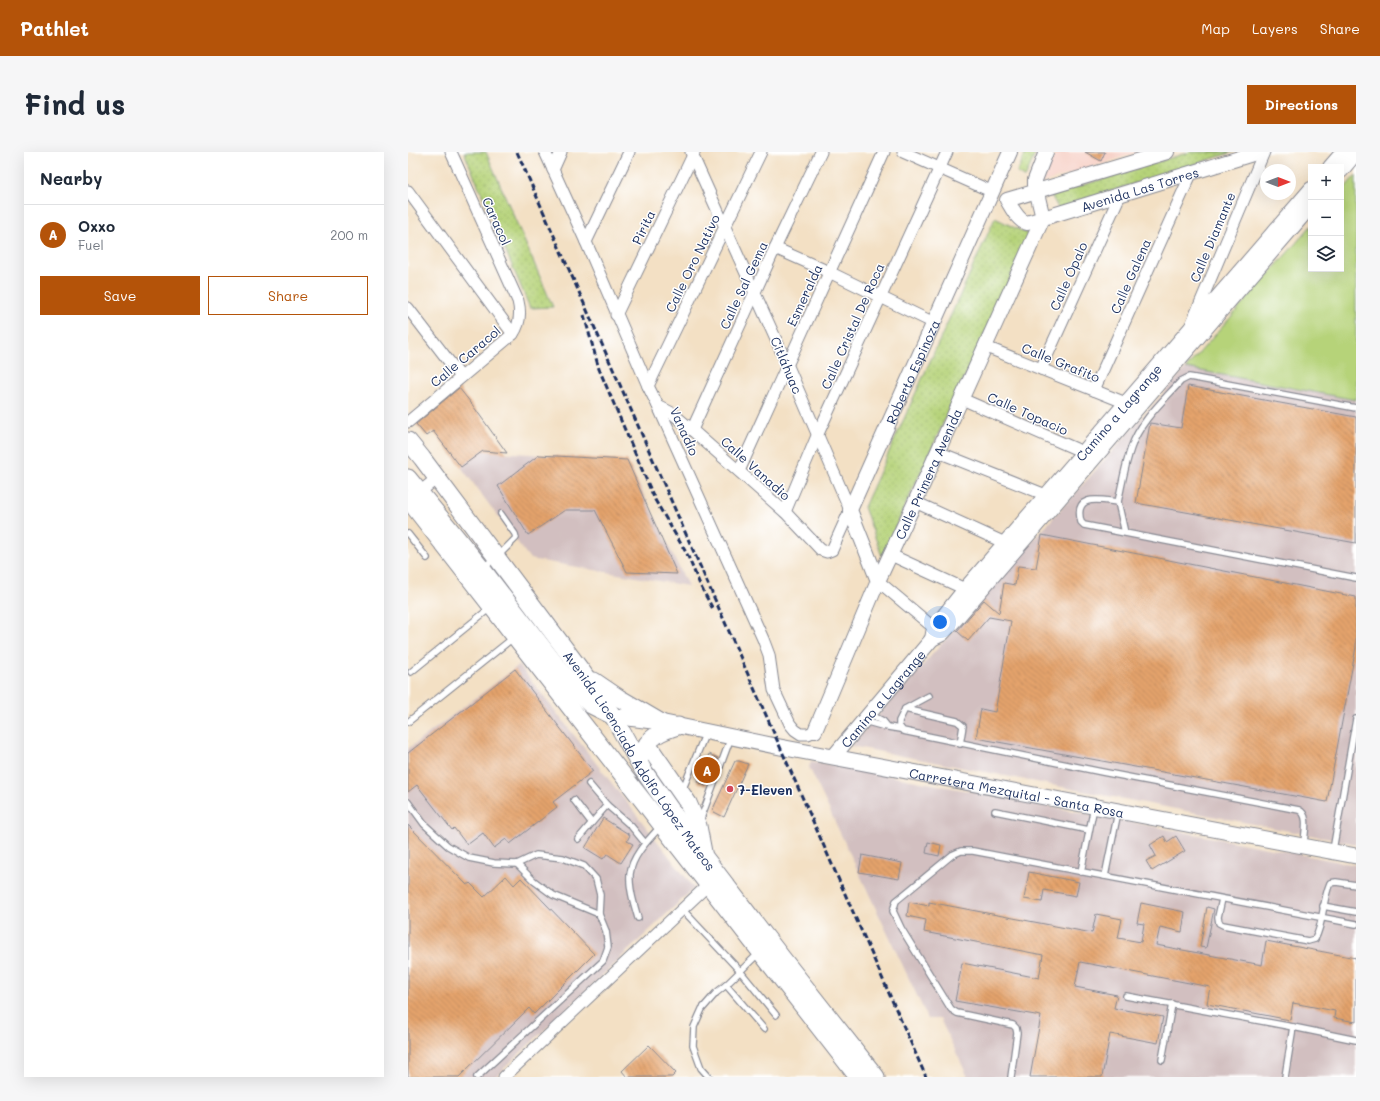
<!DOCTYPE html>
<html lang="en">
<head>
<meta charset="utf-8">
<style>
	body { margin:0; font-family:Mali,sans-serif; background:#f6f6f7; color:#1f2937 }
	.controls { position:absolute; right:12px; top:12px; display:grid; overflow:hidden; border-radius:0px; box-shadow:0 4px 16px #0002 }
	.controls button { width:36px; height:36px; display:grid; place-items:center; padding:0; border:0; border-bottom:1px solid #e0e1e3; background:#fff; color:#1f2937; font:20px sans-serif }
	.compass { position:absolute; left:852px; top:12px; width:36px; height:36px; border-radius:50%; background:#fff; box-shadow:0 4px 16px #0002; rotate:90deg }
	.you { position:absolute; left:532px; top:470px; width:14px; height:14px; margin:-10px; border:3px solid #fff; border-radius:50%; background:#1a73e8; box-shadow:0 0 0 6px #1a73e833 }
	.badge { display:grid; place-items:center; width:26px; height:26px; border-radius:50%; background:#b45309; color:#fff; font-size:13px; font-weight:700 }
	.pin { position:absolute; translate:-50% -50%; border:2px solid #fff; box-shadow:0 1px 4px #0006 }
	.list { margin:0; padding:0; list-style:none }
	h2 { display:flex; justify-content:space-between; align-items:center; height:52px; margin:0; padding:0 16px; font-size:17px }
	h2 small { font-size:13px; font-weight:400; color:#747a83 }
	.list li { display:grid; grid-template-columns:26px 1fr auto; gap:12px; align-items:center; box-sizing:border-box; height:60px; padding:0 16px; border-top:1px solid #e0e1e3 }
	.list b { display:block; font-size:15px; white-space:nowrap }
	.list p { margin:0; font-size:13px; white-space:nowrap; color:#747a83 }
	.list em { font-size:13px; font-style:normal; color:#747a83 }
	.actions { display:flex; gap:8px; padding:12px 16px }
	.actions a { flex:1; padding:9px 0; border:1px solid #b45309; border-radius:0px; text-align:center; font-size:14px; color:#b45309 }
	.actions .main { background:#b45309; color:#fff }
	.icon { flex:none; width:22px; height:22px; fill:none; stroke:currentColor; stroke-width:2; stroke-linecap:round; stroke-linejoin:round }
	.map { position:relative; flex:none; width:948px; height:925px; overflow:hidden; border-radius:0px }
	header { display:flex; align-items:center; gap:24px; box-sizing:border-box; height:56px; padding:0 20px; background:#b45309; color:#fff }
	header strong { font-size:19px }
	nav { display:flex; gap:22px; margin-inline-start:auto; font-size:14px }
	.intro { display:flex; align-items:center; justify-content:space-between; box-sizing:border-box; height:96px; padding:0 24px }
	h1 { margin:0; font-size:28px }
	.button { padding:10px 18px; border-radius:0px; background:#b45309; color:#fff; font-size:14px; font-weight:700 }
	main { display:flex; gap:24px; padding:0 24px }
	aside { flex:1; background:#fff; border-radius:0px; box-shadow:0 4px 16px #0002 }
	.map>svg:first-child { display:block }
</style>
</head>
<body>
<header>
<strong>Pathlet</strong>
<nav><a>Map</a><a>Layers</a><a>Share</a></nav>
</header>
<div class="intro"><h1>Find us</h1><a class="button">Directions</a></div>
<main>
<aside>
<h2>Nearby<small></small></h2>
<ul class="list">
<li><span class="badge">A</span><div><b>Oxxo</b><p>Fuel</p></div><em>200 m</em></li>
</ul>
<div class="actions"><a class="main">Save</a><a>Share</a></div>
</aside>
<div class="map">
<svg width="948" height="925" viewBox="0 0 948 925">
	<defs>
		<pattern id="park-dots" width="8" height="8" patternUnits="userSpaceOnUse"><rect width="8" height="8" fill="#b6d379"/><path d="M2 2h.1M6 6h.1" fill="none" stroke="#9cb56b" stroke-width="1.8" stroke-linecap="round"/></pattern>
		<pattern id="building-back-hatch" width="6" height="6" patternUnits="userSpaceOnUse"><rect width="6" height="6" fill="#e4a36c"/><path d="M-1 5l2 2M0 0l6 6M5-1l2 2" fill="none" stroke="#b8855c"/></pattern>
	</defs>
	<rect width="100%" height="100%" fill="#fff"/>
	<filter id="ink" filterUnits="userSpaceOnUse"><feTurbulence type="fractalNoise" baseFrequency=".025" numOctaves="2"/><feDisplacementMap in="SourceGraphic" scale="8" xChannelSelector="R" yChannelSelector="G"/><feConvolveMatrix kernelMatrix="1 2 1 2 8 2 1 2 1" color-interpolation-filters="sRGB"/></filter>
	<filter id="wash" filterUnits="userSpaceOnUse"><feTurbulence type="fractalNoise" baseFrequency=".012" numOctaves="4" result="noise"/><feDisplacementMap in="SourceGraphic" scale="16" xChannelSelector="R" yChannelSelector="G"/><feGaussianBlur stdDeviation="0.9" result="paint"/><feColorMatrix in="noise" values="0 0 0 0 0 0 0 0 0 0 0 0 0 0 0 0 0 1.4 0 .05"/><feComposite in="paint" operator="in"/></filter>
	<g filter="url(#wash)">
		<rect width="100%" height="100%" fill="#f3e0c4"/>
		<polygon fill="#f7d1c7" points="648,0 731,0 634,31"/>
		<g fill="#d2bfc0">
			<polygon points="778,216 948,248 948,692 443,594"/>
			<polygon points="75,299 219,308 280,434 122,407 53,315"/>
			<polygon points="111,513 286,736 87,925 0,925 0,597"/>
			<polygon points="403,609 948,713 948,925 560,925 532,867 520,867 401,615"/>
		</g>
		<polygon fill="#b6d379" stroke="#68816c" points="948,23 948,248 778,216 903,74 903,117 933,117 933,40"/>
		<g fill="url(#park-dots)" stroke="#68816c">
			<polygon points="56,0 78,0 145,155 122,156"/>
			<polygon points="618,0 628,0 617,26 609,21"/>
			<polygon points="782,0 825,0 650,56 643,43"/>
			<polygon points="587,66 622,83 474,404 456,355"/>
		</g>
		<g id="blocks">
			<g fill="url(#building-back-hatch)">
				<polygon points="677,0 697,0 693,9"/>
				<polygon points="780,234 948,265 948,391 728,351 742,271 773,276"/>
				<polygon points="51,236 63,251 99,301 75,299 53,315 25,279 18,284 8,272"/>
				<polygon points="131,303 219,308 269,422 219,420 187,358 157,358 120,383 90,334"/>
				<polygon points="634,383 948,445 948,495 919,650 568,586 573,557 587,560 603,469 581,465 560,489 549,479 576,448 591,461 596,431 607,433 610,414 628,416"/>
				<polygon points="107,517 185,619 145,650 149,655 102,692 98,687 86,696 75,681 59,693 46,676 44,678 9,633 0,640 0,601"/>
				<polygon points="301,602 310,606 298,634 289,630"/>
				<polygon points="327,609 331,609 340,612 316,665 306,660 305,657"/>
				<polygon points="195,666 222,683 219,689 225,692 213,711 199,702 195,707 177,696"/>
				<polygon points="0,673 59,733 62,731 76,745 98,724 106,733 113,726 186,802 126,862 121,856 51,925 0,925"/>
				<polygon points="756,684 759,690 768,684 777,699 744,719 738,709 748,704 742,693"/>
				<polygon points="520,690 533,693 531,704 518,701"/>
				<polygon points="454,703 494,711 491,727 451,720"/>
				<polygon points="621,720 671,730 668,744 636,738 634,750 616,747"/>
				<polygon points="501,750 521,754 521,750 684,781 688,762 714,767 710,786 733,790 736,772 729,771 733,751 777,760 774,780 752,775 748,793 854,813 858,789 948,806 948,870 926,866 927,859 885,851 882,868 799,852 802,835 672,810 667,835 709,843 706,856 755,865 750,891 702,882 694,925 622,925 633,864 547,849 554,811 631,826 635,803 516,780 518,768 499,764"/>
				<polygon points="799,755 806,757 798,796 792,795"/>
				<polygon points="241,893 268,921 264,925 219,925 214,919"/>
			</g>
		</g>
	</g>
	<g filter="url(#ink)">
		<use href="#blocks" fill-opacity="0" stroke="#878891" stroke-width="1"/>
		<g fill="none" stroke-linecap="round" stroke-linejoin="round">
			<g stroke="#878891" stroke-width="8">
				<g id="service">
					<path d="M 710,350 C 714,332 717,313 723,296 C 732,269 755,249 773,229 L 781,225 L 787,226 L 948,256"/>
					<path d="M 717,381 L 710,350 C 692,348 665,341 673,370 L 676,373 L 948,426"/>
					<polyline points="0,382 19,406"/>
					<polyline points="75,415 89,405 108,386 107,382 93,362"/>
					<polyline points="3,520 82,456"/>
					<polyline points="497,557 521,544"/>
					<polyline points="461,562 475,569 479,574"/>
					<polyline points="456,569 474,574 492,577"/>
					<polyline points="0,570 105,486"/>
					<path d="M 552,592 L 555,574 L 549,569 L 497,557 L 491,569 L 491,574 L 495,579 L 694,620 L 891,658 C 902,663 896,682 896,692"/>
					<polyline points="181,632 199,653 223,674 237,691"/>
					<polyline points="274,639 298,580"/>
					<polyline points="166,648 183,670"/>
					<polyline points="0,650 16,672 40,694 61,706 86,711 109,712 128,703 155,706 176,714 188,727 192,743 191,762 198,779 200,795 195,809 69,925"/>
					<polyline points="587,659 681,678"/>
					<polyline points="292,669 323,585"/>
					<polyline points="170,687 199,653"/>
					<polyline points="925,698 948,567"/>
					<polyline points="109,712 126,729 145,743 191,762"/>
					<polyline points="673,720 686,655"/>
					<polyline points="697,724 710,660"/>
					<path d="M 814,747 L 810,765 L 811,771 L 815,773 L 900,789 L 907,787 C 916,771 914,749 922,731 L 928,730 L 948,733"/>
					<polyline points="915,754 948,760"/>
					<polyline points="274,757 332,819 368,863"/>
					<path d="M 230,766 C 226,752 221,737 222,722 C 224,704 240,688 252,675"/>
					<polyline points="318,833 356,877"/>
					<polyline points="718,844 885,875 948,888"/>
					<polyline points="754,908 764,852"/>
					<polyline points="301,925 293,916 285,894 286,875 294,857 308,841 318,833 351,801"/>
					<polyline points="603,925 609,881 608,876 605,873 549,861 543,857 493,776 485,759 488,749 544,703 553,699 565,699 948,772"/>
					<polyline points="877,925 885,875"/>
				</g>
			</g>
			<g stroke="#878891" stroke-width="13">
				<g id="minor">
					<polyline points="137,0 178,90 240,234 250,254 355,487 361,503 366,538 382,572 387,578 393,582 400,582 407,579"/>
					<polyline points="495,0 585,40"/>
					<polyline points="145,18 153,0"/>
					<polyline points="0,39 105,182"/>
					<polyline points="178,90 221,0"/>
					<polyline points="367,96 421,120 526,171"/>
					<polyline points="0,156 53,225"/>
					<polyline points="208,163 286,1"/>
					<polyline points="783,173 856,0"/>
					<polyline points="578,195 718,251"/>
					<polyline points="633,217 712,43"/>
					<polyline points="240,234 353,0"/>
					<polyline points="686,238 783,22"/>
					<polyline points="554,247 675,300"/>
					<polyline points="250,254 264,261 284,278 377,360 413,398 419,400 424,398 442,358 379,212 283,0"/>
					<path d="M 0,270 L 105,182 C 112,172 113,161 110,149 L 43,0"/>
					<polyline points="284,278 367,96 413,0"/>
					<polyline points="530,300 638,343 643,349"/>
					<polyline points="331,319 476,0"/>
					<polyline points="7,344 29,326"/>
					<polyline points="507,350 597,391"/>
					<polyline points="377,360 409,284 539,0"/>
					<polyline points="483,403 557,437"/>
					<polyline points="470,429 532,481"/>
					<polyline points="96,925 300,733"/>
				</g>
			</g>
			<g stroke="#878891" stroke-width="16">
				<g id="tertiary">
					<path id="s1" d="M 759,0 L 599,48 C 604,56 610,69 619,71 L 851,0"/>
					<polyline points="922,15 935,0"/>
					<polyline points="933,19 948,1"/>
					<polyline points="635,66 627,33 627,28 638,0"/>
					<path id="s2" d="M 470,429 L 442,358 L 602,0"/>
					<path id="s3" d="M 524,487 L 526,476 L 557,437 L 903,37"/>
					<path id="s4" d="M 407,579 L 470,429 L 507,350 L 635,66"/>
					<path id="s5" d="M 425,605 L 524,487 L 534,482 L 548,467 L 903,54"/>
				</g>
			</g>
			<g stroke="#878891" stroke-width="17">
				<g id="secondary">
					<path id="s6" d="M 205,564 L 252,570 L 372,595 L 948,704"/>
				</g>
			</g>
			<g stroke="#878891" stroke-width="19">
				<g id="primary">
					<path id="s7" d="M 0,289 L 14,306 L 175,521 L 205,564 L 235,618 L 291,698 L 374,806 L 468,925"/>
					<polyline points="0,326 74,417 168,539 183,553 205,564"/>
					<polyline points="0,347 450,925"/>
					<polyline points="186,529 211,546 252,570"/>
					<polyline points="239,592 280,651 290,674 295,700"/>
					<path d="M 235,602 C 240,584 254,579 270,574"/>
				</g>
			</g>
			<use href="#service" stroke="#fff" stroke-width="5.5"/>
			<use href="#minor" stroke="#fff" stroke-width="11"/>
			<use href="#tertiary" stroke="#fff" stroke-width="14"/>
			<use href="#secondary" stroke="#fff" stroke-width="15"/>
			<use href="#primary" stroke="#fff" stroke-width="17"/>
			<g stroke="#1b2f5e" stroke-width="3" stroke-dasharray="6 3" stroke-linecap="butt">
				<polyline points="109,0 518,925"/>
				<polyline points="176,163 191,217 247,348 279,402 293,435 305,457"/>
			</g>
		</g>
	</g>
	<circle fill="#d1495b" stroke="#fff" stroke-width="1.5" cx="322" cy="637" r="4"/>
	<g text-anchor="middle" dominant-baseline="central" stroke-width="3" stroke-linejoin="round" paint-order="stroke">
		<g font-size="13" fill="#1b2f5e" stroke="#fff">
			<text stroke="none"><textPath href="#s1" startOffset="316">Avenida Las Torres</textPath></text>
			<text transform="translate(89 69) rotate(66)">Caracol</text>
			<text transform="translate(235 75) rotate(-64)">Pirita</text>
			<text transform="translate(804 85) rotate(-67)">Calle Diamante</text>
			<text transform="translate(284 111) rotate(-64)">Calle Oro Nativo</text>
			<text transform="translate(660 124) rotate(-66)">Calle Ópalo</text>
			<text transform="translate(722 124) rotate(-66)">Calle Galena</text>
			<text transform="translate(335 133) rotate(-65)">Calle Sal Gema</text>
			<text transform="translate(396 143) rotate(-65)">Esmeralda</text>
			<text transform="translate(444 174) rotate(-66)">Calle Cristal De Roca</text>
			<text transform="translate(57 204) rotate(-40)">Calle Caracol</text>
			<text transform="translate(653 210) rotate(22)">Calle Grafito</text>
			<text transform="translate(379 213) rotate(67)">Citláhuac</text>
			<text stroke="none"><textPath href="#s2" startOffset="228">Roberto Espinoza</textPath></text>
			<text stroke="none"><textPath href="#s3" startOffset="295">Camino a Lagrange</textPath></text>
			<text transform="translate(620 261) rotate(24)">Calle Topacio</text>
			<text transform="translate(277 279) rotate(66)">Vanadio</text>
			<text transform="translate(348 316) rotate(42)">Calle Vanadio</text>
			<text stroke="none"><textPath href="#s4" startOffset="281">Calle Primera Avenida</textPath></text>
			<text stroke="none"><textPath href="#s5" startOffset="77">Camino a Lagrange</textPath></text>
			<text stroke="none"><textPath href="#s7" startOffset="395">Avenida Licenciado Adolfo López Mateos</textPath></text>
			<text stroke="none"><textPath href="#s6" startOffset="411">Carretera Mezquital - Santa Rosa</textPath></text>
		</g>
		<g font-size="13" font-weight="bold" fill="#1b2f5e" stroke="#fff" text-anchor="start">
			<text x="330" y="637">7-Eleven</text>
		</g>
	</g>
</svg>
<div class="controls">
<button>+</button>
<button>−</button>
<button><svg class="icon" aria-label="layers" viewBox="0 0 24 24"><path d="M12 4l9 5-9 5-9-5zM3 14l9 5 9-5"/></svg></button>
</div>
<svg class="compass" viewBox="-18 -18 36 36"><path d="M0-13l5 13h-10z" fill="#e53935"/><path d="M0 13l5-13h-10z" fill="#747a83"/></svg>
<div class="you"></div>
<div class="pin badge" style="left:299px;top:618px">A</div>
</div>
</main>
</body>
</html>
